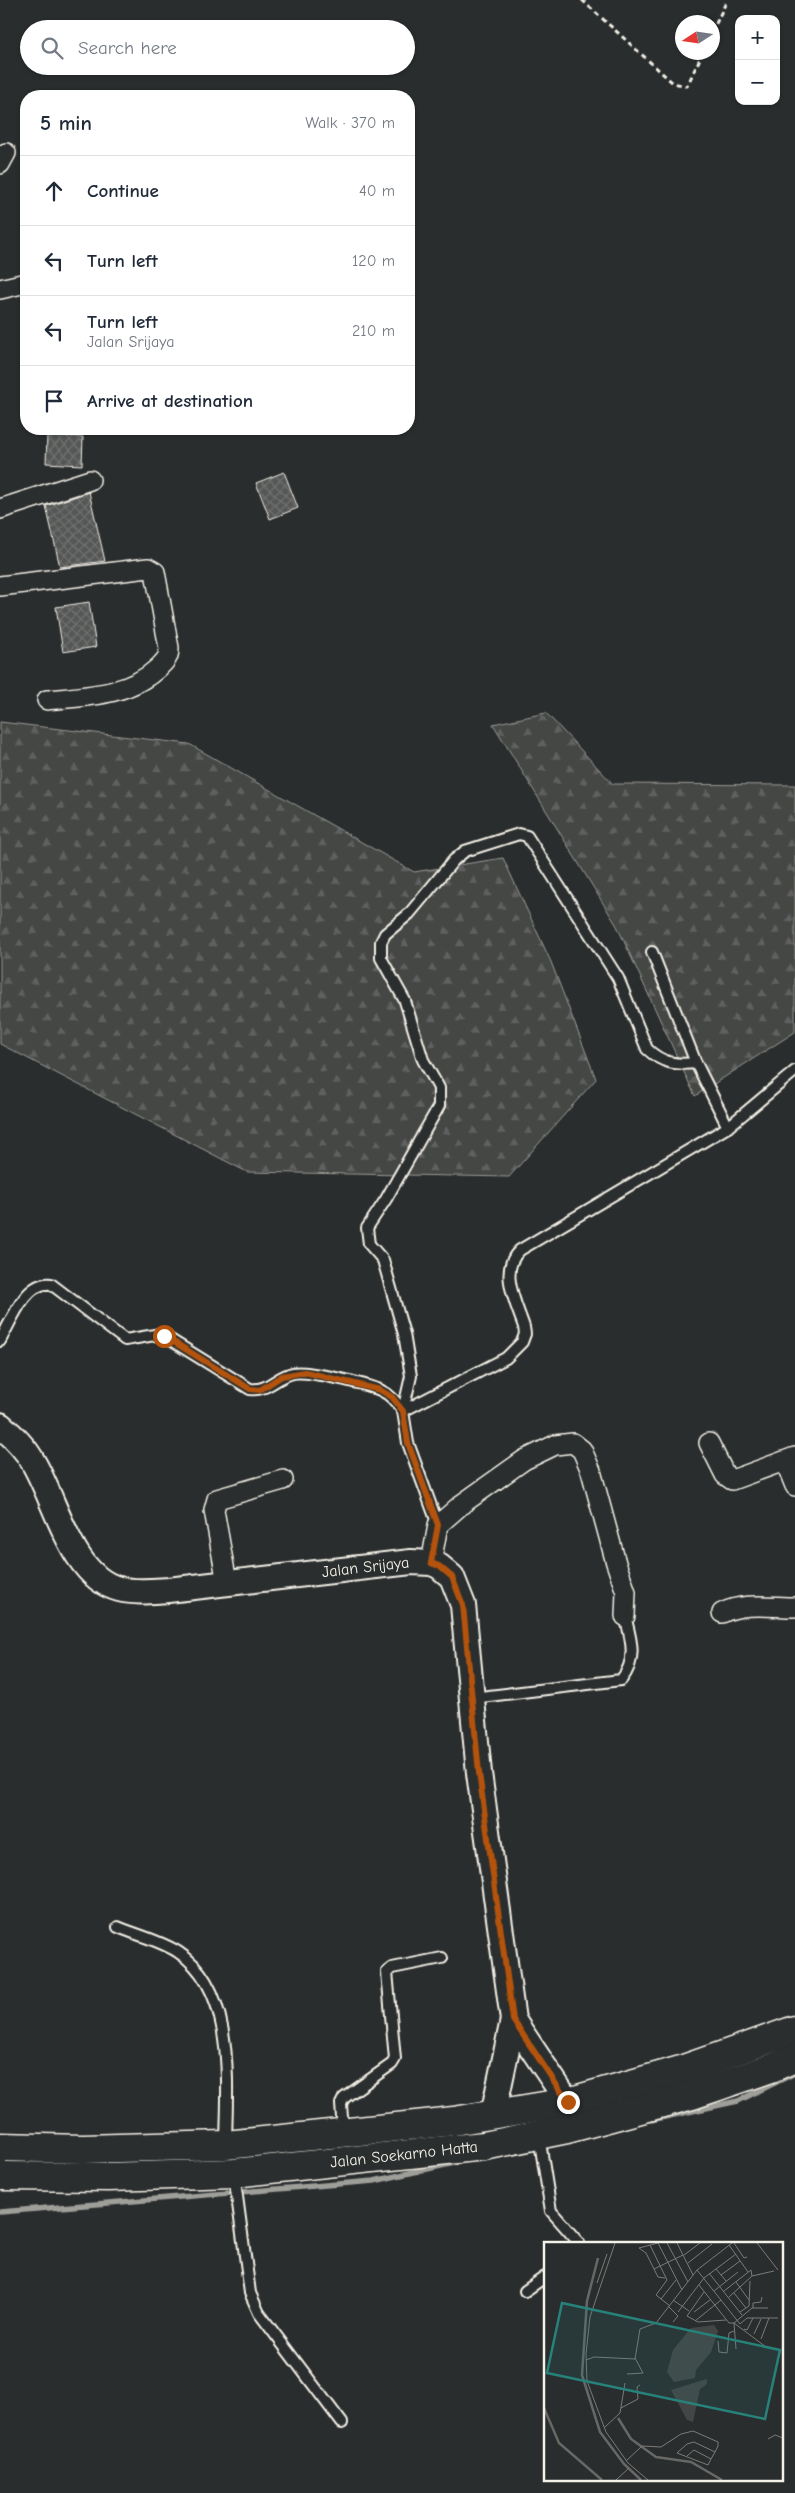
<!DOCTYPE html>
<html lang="en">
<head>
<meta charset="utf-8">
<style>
	body { margin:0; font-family:"Comic Neue",sans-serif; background:#f6f6f7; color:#1f2937 }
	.controls { position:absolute; right:15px; top:15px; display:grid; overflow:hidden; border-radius:10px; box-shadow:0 1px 4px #0004 }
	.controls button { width:45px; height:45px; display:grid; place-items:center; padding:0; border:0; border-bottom:1px solid #e0e1e3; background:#fff; color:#1f2937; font:25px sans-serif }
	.compass { position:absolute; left:675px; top:15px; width:45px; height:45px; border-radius:50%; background:#fff; box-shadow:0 1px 4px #0004; rotate:258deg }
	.stop { position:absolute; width:15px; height:15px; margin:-11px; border:4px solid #b45309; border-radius:50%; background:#fff }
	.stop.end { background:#b45309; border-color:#fff; box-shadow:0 1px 5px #0008 }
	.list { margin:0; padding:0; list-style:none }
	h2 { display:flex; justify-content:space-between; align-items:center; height:65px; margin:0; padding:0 20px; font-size:21px }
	h2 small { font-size:16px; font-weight:400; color:#747a83 }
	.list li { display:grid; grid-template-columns:32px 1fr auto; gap:15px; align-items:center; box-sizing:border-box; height:70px; padding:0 20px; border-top:1px solid #e0e1e3 }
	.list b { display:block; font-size:19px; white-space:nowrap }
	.list p { margin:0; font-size:16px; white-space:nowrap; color:#747a83 }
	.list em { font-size:16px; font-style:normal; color:#747a83 }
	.icon { flex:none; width:28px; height:28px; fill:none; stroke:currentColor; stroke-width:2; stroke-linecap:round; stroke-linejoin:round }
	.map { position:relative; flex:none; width:795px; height:2493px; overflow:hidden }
	.search { position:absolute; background:#fff; box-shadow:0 1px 4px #0004; left:20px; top:20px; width:395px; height:55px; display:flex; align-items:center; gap:12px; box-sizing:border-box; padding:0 18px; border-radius:28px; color:#747a83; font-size:19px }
	.panel { position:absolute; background:#fff; box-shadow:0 1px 4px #0004; left:20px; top:90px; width:395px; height:345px; border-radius:20px }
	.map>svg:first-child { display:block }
</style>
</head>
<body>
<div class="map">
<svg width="795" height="2493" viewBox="0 0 795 2493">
	<defs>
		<pattern id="forest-firs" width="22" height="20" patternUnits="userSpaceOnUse" patternTransform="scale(1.25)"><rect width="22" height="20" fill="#444645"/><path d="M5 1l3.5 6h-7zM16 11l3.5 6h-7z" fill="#606160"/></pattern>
		<pattern id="building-cross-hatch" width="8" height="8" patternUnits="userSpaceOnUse" patternTransform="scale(1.25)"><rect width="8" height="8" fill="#555756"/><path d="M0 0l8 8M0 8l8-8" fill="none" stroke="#6e706e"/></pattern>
	</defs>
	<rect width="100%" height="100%" fill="#2a2d2e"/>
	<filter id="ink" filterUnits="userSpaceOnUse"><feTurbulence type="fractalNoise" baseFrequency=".02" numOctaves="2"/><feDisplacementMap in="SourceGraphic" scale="10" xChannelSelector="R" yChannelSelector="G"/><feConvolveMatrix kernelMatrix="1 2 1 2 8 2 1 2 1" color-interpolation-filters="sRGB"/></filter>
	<g filter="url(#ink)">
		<g fill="url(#forest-firs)" stroke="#9c9c96">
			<polygon points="546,713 613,784 795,785 795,1032 695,1096 617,926 493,724"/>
			<polygon points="0,722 189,744 414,872 503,858 551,962 596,1079 509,1177 247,1172 0,1044"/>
		</g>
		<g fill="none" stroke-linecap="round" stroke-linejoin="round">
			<g stroke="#9f9f9a" stroke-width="5.5">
				<polyline points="651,2120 738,2101 795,2073"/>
				<polyline points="0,2212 374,2181 463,2161"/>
			</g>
		</g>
		<g fill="url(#building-cross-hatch)" stroke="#f4f1e8">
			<polygon points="47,435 83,437 82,465 46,463"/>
			<polygon points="284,472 298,508 270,519 256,483"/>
			<polygon points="89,492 105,561 60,567 46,506"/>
			<polygon points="89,602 96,647 63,652 56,607"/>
		</g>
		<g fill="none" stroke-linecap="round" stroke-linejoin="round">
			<g stroke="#f4f1e8" stroke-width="14">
				<g id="service">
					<polyline points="652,952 696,1063 728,1127"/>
					<path d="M 0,1341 C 11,1322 25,1281 51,1284 L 125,1340 L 161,1334 L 250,1389 C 267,1392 277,1376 293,1373 C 307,1370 366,1384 380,1390 C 391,1395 396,1402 403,1411 L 506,1358 L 522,1342 L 525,1334 L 524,1327 C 516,1303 498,1270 520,1250 L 728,1127 L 795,1071"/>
					<path d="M 438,1525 L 408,1443 L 403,1411 L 411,1376 L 404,1334 L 383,1260 L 369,1244 L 367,1228 L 386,1199 L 439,1106 L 439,1088 L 423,1060 L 405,1001 L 381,958 L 381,942 L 385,934 L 409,914 L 454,860 L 465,851 L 519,834 L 527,836 L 618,978 L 647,1049 C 663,1064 676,1065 696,1063"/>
					<path d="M 472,1698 L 621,1680 C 638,1659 631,1639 625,1616"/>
					<path d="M 118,1927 C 137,1935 161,1941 178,1952 C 236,1989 227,2084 226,2143"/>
					<polyline points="343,2131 341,2104 344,2098 392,2064 395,2059 387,1972 392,1968 442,1958"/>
					<polyline points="539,2136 551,2211 579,2243"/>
					<polyline points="234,2174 250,2293 259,2313 342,2423"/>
					<polyline points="525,2291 545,2277"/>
				</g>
			</g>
			<g stroke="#f4f1e8" stroke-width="22">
				<g id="minor">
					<polyline points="0,164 6,153"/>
					<polyline points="0,289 26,283"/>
					<polyline points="0,509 90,480"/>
					<path d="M 0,586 L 148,568 L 155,572 L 169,648 C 169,658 165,661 158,668 C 128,696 86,696 47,700"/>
					<polyline points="709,1443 725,1475 732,1480 795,1457"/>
					<polyline points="785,1461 795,1486"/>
					<polyline points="431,1563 438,1525 462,1504 524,1460 555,1445 573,1443 582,1450 591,1471 616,1563 626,1592 625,1616"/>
					<polyline points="227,1583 214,1510 217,1499 283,1480"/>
					<path d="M 722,1613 C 743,1602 771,1607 795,1607"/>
				</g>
			</g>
			<g stroke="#f4f1e8" stroke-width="28">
				<g id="tertiary">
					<path id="s1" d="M 0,1425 C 13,1436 25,1447 33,1462 C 56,1500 71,1577 119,1589 C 135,1593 152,1591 168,1590 L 411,1562 L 431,1563 L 439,1566 L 452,1577 L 463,1605 L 479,1773 L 513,2020 L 568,2102"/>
					<polyline points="493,2115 513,2020"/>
				</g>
			</g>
			<g stroke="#f4f1e8" stroke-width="31">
				<g id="trunk">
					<polyline points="0,2147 83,2149 226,2145 454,2121 568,2102 681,2070 795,2030"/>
					<path id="s2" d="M 0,2176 L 109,2177 L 234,2173 L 484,2146 L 567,2129 L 692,2095 L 774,2067 L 795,2058"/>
				</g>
			</g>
			<g stroke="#f4f1e8" stroke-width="3" stroke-dasharray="5 4" stroke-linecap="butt">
				<polyline points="582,0 673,83 687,86 703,52"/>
				<polyline points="712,32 727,0"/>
			</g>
			<use href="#service" stroke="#2a2d2e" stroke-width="10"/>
			<use href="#minor" stroke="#2a2d2e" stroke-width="19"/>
			<use href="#tertiary" stroke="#2a2d2e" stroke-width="24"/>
			<use href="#trunk" stroke="#2a2d2e" stroke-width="28"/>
		</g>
	</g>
	<g fill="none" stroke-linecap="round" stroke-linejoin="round" filter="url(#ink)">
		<polyline stroke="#b45309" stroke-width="6" points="164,1336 250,1389 260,1390 282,1376 305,1372 380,1390 392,1397 403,1411 408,1443 438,1525 431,1563 439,1566 452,1577 463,1605 479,1773 513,2020 568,2102"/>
	</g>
	<g text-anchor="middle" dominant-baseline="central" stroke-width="4" stroke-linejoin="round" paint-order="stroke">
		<g font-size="16" fill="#f4f1e8" stroke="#2a2d2e">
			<text stroke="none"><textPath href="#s1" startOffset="456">Jalan Srijaya</textPath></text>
			<text stroke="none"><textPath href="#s2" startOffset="405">Jalan Soekarno Hatta</textPath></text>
		</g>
	</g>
	<g transform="translate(544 2242)">
		<rect width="239" height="239" fill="#2a2d2e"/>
		<path d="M 170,83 L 174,89 L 167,110 L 152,128 L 151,136 L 130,140 L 123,130 L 129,108 L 147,86 ZM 163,137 L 163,142 L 156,147 L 149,180 L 143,178 L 127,148 Z" fill="#444645"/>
		<path fill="none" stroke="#676866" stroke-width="2.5" d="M 54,16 L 43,59 L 38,133 L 56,190 L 80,222 L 97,238M 0,166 L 15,201 L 58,238M 74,176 L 87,197 L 112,215 L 147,220 L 178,238"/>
		<path fill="none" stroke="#7b7b78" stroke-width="1" d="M 71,1 L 46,75 L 42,112 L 43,139 L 62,190 L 84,221 L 104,238M 114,1 L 138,48M 123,1 L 144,40M 133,1 L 149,33M 190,1 L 200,16 L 203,15M 213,1 L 234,28M 106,3 L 123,38 L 112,53 L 126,64M 185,3 L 204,30M 95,6 L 102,11 L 114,35 L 121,36M 95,6 L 114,1M 140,13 L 156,1M 144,21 L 168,2M 110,27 L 139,13M 172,27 L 182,39M 153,28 L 196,82 L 203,76 L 234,76M 165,31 L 198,73M 177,33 L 196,19M 192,40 L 205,58M 53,41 L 63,12M 155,43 L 185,81 L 190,81 L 222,105M 170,49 L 194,30M 180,49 L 207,28 L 208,34M 160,50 L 143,74 L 154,80 L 182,78M 190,51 L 202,66M 185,55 L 208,34 L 230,29M 117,57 L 132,38M 129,58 L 145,69M 125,65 L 134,74 L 129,80M 209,66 L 209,61 L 217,60 L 218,55M 134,70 L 160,36 L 192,12M 150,70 L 166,58M 196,70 L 205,64 L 206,39M 151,79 L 177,58M 200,87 L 203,88 L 209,76M 210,92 L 217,77M 217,97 L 225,76M 174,99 L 175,110 L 183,111 L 185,91 L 190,89M 192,107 L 190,81 L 208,66 L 224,66M 42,118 L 50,115 L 91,117 L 96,87 L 112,81 L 153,28 L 188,1M 83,132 L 99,131 L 91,116M 77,166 L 94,157 L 93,145 L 96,143M 61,185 L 76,171 L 81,141M 224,197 L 231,193 L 239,196M 143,214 L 150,208 L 167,217M 82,219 L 98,204 L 117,205 L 137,192 L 149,189 L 174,200 L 174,204 L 171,210 L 167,217 L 164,223 L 133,211 L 143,202 L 150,200 L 171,210M 72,238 L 85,226"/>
		<path fill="#26827a" fill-opacity="0.15" stroke="#26827a" stroke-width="2.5" d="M 18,61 L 236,108 L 221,177 L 3,131 Z"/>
		<rect width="239" height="239" fill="none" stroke="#f4f1e8" stroke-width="2.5"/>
	</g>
</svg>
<div class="controls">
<button>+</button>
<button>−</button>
</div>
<svg class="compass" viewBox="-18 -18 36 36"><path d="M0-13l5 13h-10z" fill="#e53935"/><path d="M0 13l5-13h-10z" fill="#747a83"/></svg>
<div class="stop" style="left:164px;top:1336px"></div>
<div class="stop end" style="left:568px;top:2102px"></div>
<div class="search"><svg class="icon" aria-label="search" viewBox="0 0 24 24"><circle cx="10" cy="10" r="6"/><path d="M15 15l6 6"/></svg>Search here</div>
<section class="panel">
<h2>5 min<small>Walk · 370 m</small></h2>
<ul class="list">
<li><svg class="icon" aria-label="ahead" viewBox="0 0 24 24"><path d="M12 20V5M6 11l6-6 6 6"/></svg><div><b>Continue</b></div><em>40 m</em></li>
<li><svg class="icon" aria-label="left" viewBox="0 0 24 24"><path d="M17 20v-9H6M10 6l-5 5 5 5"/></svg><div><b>Turn left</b></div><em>120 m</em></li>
<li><svg class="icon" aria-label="left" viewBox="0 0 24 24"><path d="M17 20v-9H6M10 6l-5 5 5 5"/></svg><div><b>Turn left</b><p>Jalan Srijaya</p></div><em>210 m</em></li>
<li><svg class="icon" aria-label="arrive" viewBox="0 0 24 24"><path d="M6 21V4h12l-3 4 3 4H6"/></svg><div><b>Arrive at destination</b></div></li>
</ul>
</section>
</div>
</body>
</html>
